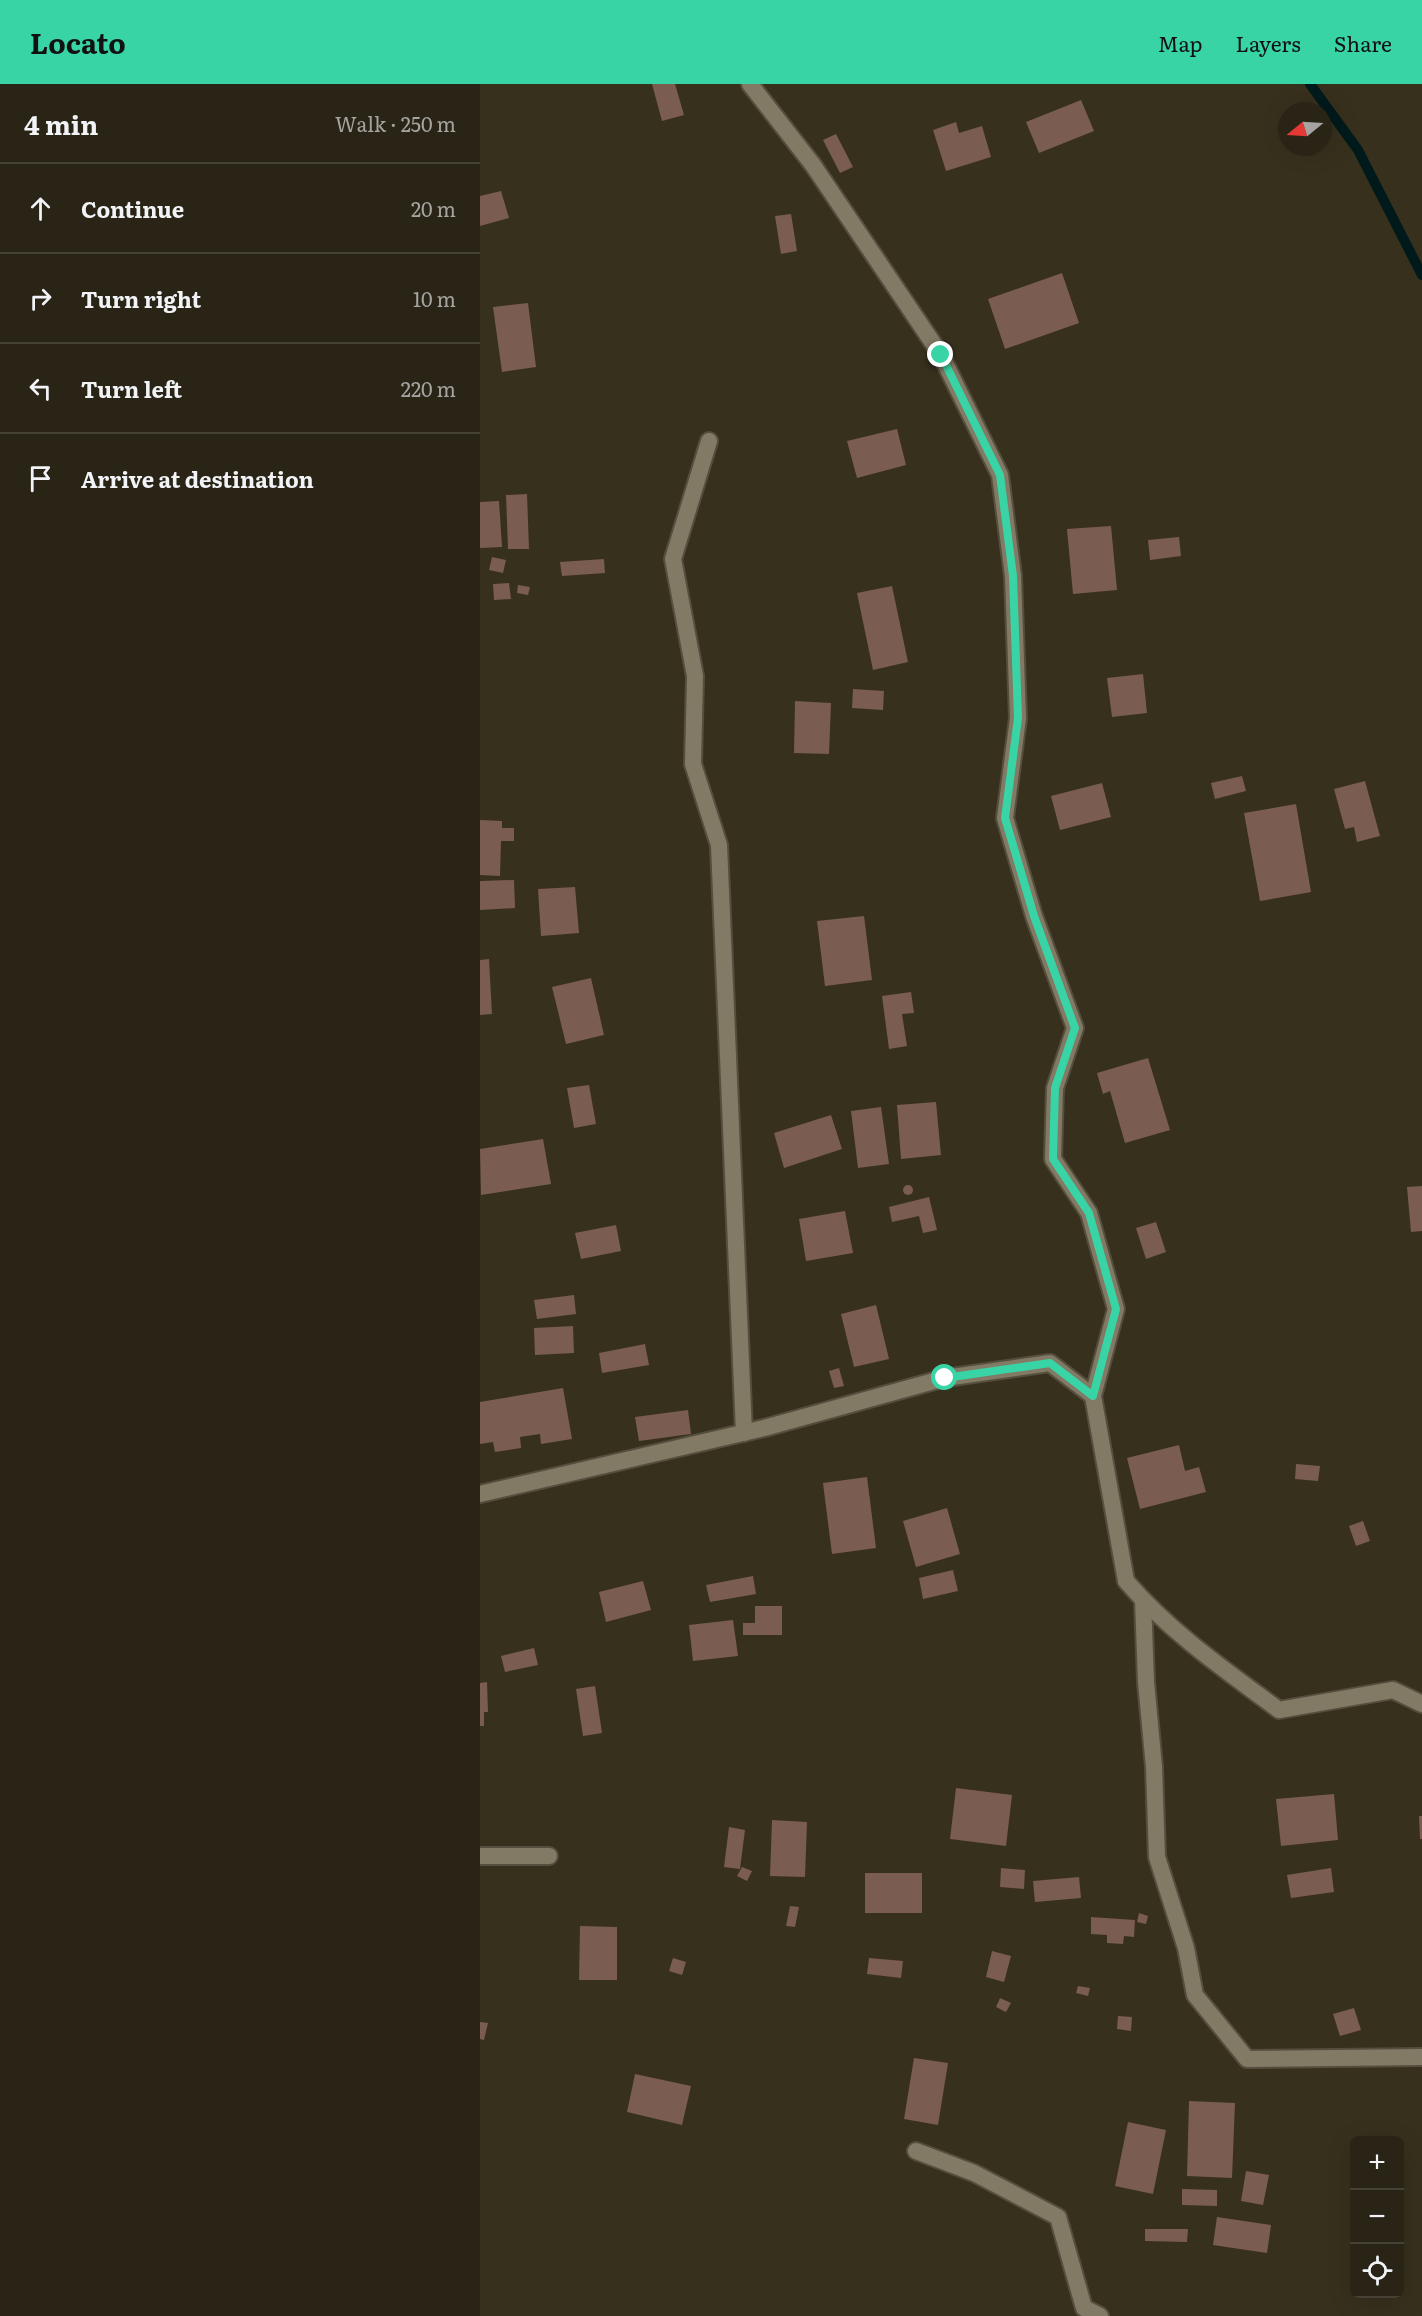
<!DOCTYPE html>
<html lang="en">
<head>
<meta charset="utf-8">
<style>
	body { margin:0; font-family:Literata,serif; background:#353023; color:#f1f3f6 }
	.controls { position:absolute; right:18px; bottom:18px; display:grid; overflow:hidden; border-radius:9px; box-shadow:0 6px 24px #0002 }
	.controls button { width:54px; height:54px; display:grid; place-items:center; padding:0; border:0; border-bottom:2px solid #454135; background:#292416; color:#f1f3f6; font:30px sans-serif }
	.compass { position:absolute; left:798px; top:18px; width:54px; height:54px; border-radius:50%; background:#292416; box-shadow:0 6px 24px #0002; rotate:252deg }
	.stop { position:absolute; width:18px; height:18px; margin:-14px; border:4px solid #38d4a6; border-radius:50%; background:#fff }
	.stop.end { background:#38d4a6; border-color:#fff; box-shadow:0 2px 6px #0008 }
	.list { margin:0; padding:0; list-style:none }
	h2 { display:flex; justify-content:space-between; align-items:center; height:78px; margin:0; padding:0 24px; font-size:26px }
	h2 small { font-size:20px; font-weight:400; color:#a5a4a1 }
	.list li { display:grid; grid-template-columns:39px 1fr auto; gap:18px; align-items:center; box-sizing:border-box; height:90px; padding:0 24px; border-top:2px solid #454135 }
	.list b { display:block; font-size:22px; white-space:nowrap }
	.list em { font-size:20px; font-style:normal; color:#a5a4a1 }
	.icon { flex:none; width:33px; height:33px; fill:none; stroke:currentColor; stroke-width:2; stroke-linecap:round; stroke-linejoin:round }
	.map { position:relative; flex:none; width:942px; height:2232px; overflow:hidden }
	header { display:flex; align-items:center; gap:36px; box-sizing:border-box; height:84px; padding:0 30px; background:#38d4a6; color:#111 }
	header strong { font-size:28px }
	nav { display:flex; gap:33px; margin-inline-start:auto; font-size:21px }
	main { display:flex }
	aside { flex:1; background:#292416 }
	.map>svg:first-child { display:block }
</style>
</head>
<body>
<header>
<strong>Locato</strong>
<nav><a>Map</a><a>Layers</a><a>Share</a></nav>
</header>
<main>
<aside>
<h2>4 min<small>Walk · 250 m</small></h2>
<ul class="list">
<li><svg class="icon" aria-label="ahead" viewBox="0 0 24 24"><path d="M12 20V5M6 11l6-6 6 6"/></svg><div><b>Continue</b></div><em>20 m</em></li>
<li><svg class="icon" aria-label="right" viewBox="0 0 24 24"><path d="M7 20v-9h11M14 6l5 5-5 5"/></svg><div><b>Turn right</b></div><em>10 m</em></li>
<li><svg class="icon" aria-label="left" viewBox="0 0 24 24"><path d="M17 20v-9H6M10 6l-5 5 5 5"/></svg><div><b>Turn left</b></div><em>220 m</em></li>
<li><svg class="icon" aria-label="arrive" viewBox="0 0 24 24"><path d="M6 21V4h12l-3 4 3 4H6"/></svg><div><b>Arrive at destination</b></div></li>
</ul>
</aside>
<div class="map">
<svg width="942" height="2232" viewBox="0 0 942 2232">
	<rect width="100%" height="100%" fill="#37301d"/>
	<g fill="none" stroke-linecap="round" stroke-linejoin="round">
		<polyline stroke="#001a1c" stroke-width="10" points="830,0 878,66 942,191"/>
	</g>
	<g fill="#7b5c50">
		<polygon points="172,0 195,0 204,31 182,37"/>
		<polygon points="601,16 614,47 559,69 546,38"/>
		<polygon points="476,38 479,49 502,42 511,73 466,87 453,46"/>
		<polygon points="356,50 373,83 360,89 343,56"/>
		<polygon points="21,107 29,134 0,142 0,112"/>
		<polygon points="311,130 317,167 301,170 295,132"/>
		<polygon points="582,189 599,239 525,265 508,215"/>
		<polygon points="48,219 56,283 22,288 13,223"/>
		<polygon points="417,345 426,381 377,394 367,357"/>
		<polygon points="47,410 49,465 28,465 26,411"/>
		<polygon points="19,417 22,463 0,464 0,418"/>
		<polygon points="631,442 637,506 593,510 587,445"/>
		<polygon points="699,453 701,472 670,476 668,456"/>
		<polygon points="12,473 26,476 23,489 9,486"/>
		<polygon points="124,475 125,489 82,492 80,478"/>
		<polygon points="29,499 31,515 14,516 13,500"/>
		<polygon points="38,501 50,503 48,511 37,509"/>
		<polygon points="412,502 428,578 393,586 377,509"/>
		<polygon points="663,590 667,629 632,633 627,594"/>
		<polygon points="373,605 404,607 403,626 372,624"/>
		<polygon points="315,617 351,619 349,670 314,669"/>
		<polygon points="762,692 766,707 735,715 731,699"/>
		<polygon points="885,697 900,752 877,758 874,743 865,745 854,705"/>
		<polygon points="622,699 631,733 580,746 571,712"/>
		<polygon points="816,720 831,808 780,817 764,729"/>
		<polygon points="0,736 22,737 22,744 34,744 34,757 21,757 20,792 0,791"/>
		<polygon points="34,796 35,824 0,826 0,797"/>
		<polygon points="95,803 99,849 61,852 58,805"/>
		<polygon points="384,832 392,896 345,902 337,837"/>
		<polygon points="9,875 12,930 0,931 0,876"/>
		<polygon points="111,894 124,951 86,960 72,903"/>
		<polygon points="431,908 434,929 422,930 427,962 409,965 402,912"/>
		<polygon points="668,974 690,1046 645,1059 630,1007 623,1010 617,989"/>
		<polygon points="109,1001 116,1040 94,1044 87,1004"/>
		<polygon points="456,1018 461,1071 421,1075 417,1021"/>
		<polygon points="401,1023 409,1080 378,1084 371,1027"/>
		<polygon points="351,1031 362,1065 304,1084 294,1049"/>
		<polygon points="63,1055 71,1100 1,1111 0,1065"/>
		<circle cx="428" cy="1106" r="5"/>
		<polygon points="942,1102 942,1147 931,1148 927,1103"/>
		<polygon points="449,1113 457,1146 443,1149 439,1132 412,1138 409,1123"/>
		<polygon points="365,1127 373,1169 326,1177 319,1135"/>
		<polygon points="676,1138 686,1168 666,1175 656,1144"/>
		<polygon points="136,1141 141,1167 101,1175 95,1149"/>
		<polygon points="94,1211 96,1230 57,1235 54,1216"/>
		<polygon points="396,1221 409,1275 374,1283 361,1230"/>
		<polygon points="93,1242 94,1269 55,1271 54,1244"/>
		<polygon points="165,1260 169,1281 122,1289 119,1269"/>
		<polygon points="359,1284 364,1302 354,1304 349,1287"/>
		<polygon points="83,1304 92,1355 61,1360 60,1350 40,1353 41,1364 15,1368 13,1358 0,1360 0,1318"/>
		<polygon points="208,1326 211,1350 159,1357 155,1333"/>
		<polygon points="699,1361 705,1387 719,1383 726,1408 660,1425 647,1374"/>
		<polygon points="816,1380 840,1382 838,1397 815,1395"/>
		<polygon points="387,1393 396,1464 352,1470 343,1399"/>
		<polygon points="467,1424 480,1470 436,1483 423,1437"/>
		<polygon points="883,1437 890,1457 876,1462 869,1442"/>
		<polygon points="473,1486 478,1507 443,1515 439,1494"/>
		<polygon points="273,1492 276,1510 230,1518 226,1501"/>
		<polygon points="163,1497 171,1526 126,1538 119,1508"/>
		<polygon points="275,1522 302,1522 302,1551 263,1551 263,1539 275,1539"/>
		<polygon points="253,1536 258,1572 213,1577 209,1541"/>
		<polygon points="54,1564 58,1581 25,1588 21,1572"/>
		<polygon points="7,1598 8,1628 4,1628 4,1642 0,1642 0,1599"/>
		<polygon points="115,1602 122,1649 103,1652 96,1605"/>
		<polygon points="476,1704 532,1711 526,1762 470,1755"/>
		<polygon points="854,1710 858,1756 801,1762 796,1715"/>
		<polygon points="939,1732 942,1732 942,1755 940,1755"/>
		<polygon points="292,1736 327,1738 325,1793 290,1792"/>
		<polygon points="249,1743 265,1746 260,1785 244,1783"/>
		<polygon points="262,1783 272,1787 267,1797 257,1792"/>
		<polygon points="521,1784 545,1786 544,1805 520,1803"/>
		<polygon points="851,1784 854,1808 811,1814 807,1791"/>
		<rect x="385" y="1789" width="57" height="40"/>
		<polygon points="599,1793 601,1814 555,1818 553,1797"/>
		<polygon points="310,1822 319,1823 315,1843 306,1842"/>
		<polygon points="659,1829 668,1832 666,1840 657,1838"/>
		<polygon points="611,1833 655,1836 654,1853 644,1852 643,1860 627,1859 627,1851 611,1850"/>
		<polygon points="100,1842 137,1843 137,1896 99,1896"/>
		<polygon points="512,1867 531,1872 524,1898 506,1893"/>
		<polygon points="193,1874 206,1878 202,1891 189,1887"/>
		<polygon points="389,1874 423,1877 421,1894 387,1890"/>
		<polygon points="598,1902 610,1904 608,1912 596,1909"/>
		<polygon points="520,1914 531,1919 526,1928 516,1923"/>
		<polygon points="874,1924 881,1946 860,1952 853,1930"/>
		<polygon points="638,1932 652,1933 651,1947 637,1945"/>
		<polygon points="0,1938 8,1939 4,1956 0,1955"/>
		<polygon points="434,1974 468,1979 458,2041 424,2035"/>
		<polygon points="155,1990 211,2002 202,2041 147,2028"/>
		<polygon points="709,2017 755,2019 752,2094 707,2092"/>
		<polygon points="648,2038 686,2046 673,2110 635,2102"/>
		<polygon points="766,2087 789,2091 783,2121 761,2117"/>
		<polygon points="702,2105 737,2106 737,2122 702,2121"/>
		<polygon points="737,2133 791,2141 787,2169 733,2161"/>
		<polygon points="665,2145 708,2145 707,2158 665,2157"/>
	</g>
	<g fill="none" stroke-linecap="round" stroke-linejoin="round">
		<g stroke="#554e3e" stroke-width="20">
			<g id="minor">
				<path d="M 270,0 L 333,81 L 461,271 L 520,391 L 533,492 L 538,634 L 525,734 L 554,832 L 595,944 L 575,1004 L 573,1075 L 609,1129 L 636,1225 L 613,1312 L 646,1497 C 690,1548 745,1586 799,1626 L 913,1606 L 942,1620"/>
				<polyline points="229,357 193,475 215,592 213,680 239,761 264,1349"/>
				<polyline points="0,1410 284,1344 465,1294 570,1279 613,1312"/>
				<polyline points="663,1516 666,1598 674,1683 677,1773 706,1864 715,1911 767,1975 942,1973"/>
				<polyline points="0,1772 69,1772"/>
				<polyline points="436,2067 494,2089 578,2133 604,2224 620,2232"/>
			</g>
		</g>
		<use href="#minor" stroke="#827a64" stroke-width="16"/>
	</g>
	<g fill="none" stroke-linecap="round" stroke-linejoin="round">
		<polyline stroke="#38d4a6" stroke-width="8" points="461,271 520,391 533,492 538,634 525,734 554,832 595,944 575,1004 573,1075 609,1129 636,1225 613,1312 570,1279 465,1294"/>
	</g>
</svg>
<div class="controls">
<button>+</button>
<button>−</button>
<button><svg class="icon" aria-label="locate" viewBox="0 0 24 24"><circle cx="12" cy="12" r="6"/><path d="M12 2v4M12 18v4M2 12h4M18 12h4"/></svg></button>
</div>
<svg class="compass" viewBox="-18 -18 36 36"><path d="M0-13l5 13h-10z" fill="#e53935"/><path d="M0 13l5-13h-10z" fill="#a5a4a1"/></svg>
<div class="stop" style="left:465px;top:1294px"></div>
<div class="stop end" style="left:461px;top:271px"></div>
</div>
</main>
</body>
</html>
